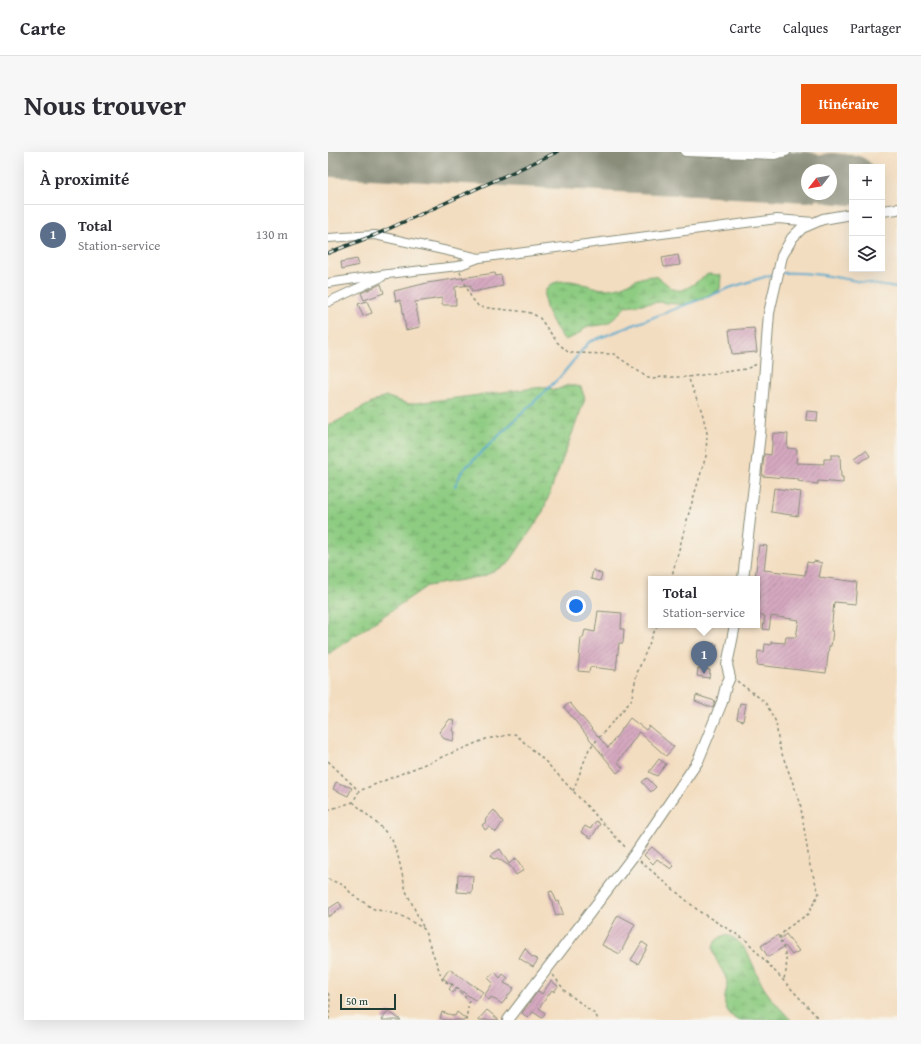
<!DOCTYPE html>
<html lang="fr">
<head>
<meta charset="utf-8">
<style>
	body { margin:0; font-family:"Gentium Book Plus",serif; background:#f7f7f7; color:#2b2b33 }
	.controls { position:absolute; right:12px; top:12px; display:grid; overflow:hidden; border-radius:0px; box-shadow:0 4px 16px #0002 }
	.controls button { width:36px; height:36px; display:grid; place-items:center; padding:0; border:0; border-bottom:1px solid #e1e1e2; background:#fff; color:#2b2b33; font:20px sans-serif }
	.compass { position:absolute; left:473px; top:12px; width:36px; height:36px; border-radius:50%; background:#fff; box-shadow:0 4px 16px #0002; rotate:239deg }
	.scale { position:absolute; left:12px; bottom:10px; width:56px; box-sizing:border-box; padding-left:4px; border:2px solid #1f3d34; border-top:0; font-size:11px; line-height:14px; white-space:nowrap; color:#1f3d34; -webkit-text-stroke:3px #f7f3e8; paint-order:stroke }
	.you { position:absolute; left:248px; top:454px; width:14px; height:14px; margin:-10px; border:3px solid #fff; border-radius:50%; background:#1a73e8; box-shadow:0 0 0 6px #1a73e833 }
	.badge { display:grid; place-items:center; width:26px; height:26px; border-radius:50%; background:#ea580c; color:#fff; font-size:13px; font-weight:700 }
	.pin { position:absolute; translate:-50% -33px; filter:drop-shadow(0 1px 2px #0008) }
	.pin::after { content:''; position:absolute; top:21px; width:14px; height:12px; background:inherit; clip-path:polygon(0 0,100% 0,50% 100%) }
	.popup { position:absolute; left:320px; top:424px; width:112px; height:52px; box-sizing:border-box; display:grid; place-content:center; border-radius:0px; background:#fff; filter:drop-shadow(0 1px 3px #0005); font-size:13px; white-space:nowrap; color:#7c7c81 }
	.popup b { font-size:15px; color:#2b2b33 }
	.popup::after { content:''; position:absolute; left:50%; top:100%; margin-left:-8px; border:8px solid transparent; border-top-color:#fff }
	.list { margin:0; padding:0; list-style:none }
	h2 { display:flex; justify-content:space-between; align-items:center; height:52px; margin:0; padding:0 16px; font-size:17px }
	h2 small { font-size:13px; font-weight:400; color:#7c7c81 }
	.list li { display:grid; grid-template-columns:26px 1fr auto; gap:12px; align-items:center; box-sizing:border-box; height:60px; padding:0 16px; border-top:1px solid #e1e1e2 }
	.list b { display:block; font-size:15px; white-space:nowrap }
	.list p { margin:0; font-size:13px; white-space:nowrap; color:#7c7c81 }
	.list em { font-size:13px; font-style:normal; color:#7c7c81 }
	.icon { flex:none; width:22px; height:22px; fill:none; stroke:currentColor; stroke-width:2; stroke-linecap:round; stroke-linejoin:round }
	.map { position:relative; flex:none; width:569px; height:868px; overflow:hidden; border-radius:0px }
	header { display:flex; align-items:center; gap:24px; box-sizing:border-box; height:56px; padding:0 20px; background:#fff; border-bottom:1px solid #e1e1e2 }
	header strong { font-size:19px }
	nav { display:flex; gap:22px; margin-inline-start:auto; font-size:14px }
	.intro { display:flex; align-items:center; justify-content:space-between; box-sizing:border-box; height:96px; padding:0 24px }
	h1 { margin:0; font-size:28px }
	.button { padding:10px 18px; border-radius:0px; background:#ea580c; color:#fff; font-size:14px; font-weight:700 }
	main { display:flex; gap:24px; padding:0 24px }
	aside { flex:1; background:#fff; border-radius:0px; box-shadow:0 4px 16px #0002 }
	.map>svg:first-child { display:block }
</style>
</head>
<body>
<header>
<strong>Carte</strong>
<nav><a>Carte</a><a>Calques</a><a>Partager</a></nav>
</header>
<div class="intro"><h1>Nous trouver</h1><a class="button">Itinéraire</a></div>
<main>
<aside>
<h2>À proximité<small></small></h2>
<ul class="list">
<li><span class="badge" style="background:#5c6f8a">1</span><div><b>Total</b><p>Station-service</p></div><em>130 m</em></li>
</ul>
</aside>
<div class="map">
<svg width="569" height="868" viewBox="0 0 569 868">
	<defs>
		<pattern id="wetland-marsh" width="20" height="14" patternUnits="userSpaceOnUse"><rect width="20" height="14" fill="#8ecc82"/><path d="M1 5h8M5 5V1M11 12h8M15 12V8" fill="none" stroke="#73a76b"/></pattern>
		<pattern id="building-hatch" width="6" height="6" patternUnits="userSpaceOnUse"><rect width="6" height="6" fill="#d5a9c0"/><path d="M-1 1l2-2M0 6l6-6M5 7l2-2" fill="none" stroke="#ac8b9d"/></pattern>
	</defs>
	<rect width="100%" height="100%" fill="#f7f3e8"/>
	<filter id="ink" filterUnits="userSpaceOnUse"><feTurbulence type="fractalNoise" baseFrequency=".025" numOctaves="2"/><feDisplacementMap in="SourceGraphic" scale="8" xChannelSelector="R" yChannelSelector="G"/><feConvolveMatrix kernelMatrix="1 2 1 2 8 2 1 2 1" color-interpolation-filters="sRGB"/></filter>
	<filter id="wash" filterUnits="userSpaceOnUse"><feTurbulence type="fractalNoise" baseFrequency=".012" numOctaves="4" result="noise"/><feDisplacementMap in="SourceGraphic" scale="16" xChannelSelector="R" yChannelSelector="G"/><feGaussianBlur stdDeviation="0.9" result="paint"/><feColorMatrix in="noise" values="0 0 0 0 0 0 0 0 0 0 0 0 0 0 0 0 0 1.4 0 .05"/><feComposite in="paint" operator="in"/></filter>
	<g filter="url(#wash)">
		<rect width="100%" height="100%" fill="#f3ddc0"/>
		<g fill="url(#wetland-marsh)" stroke="#56845b">
			<path d="M 380,122 L 393,123 L 392,137 L 375,147 L 356,153 L 331,150 L 298,154 C 284,169 281,174 260,174 L 249,183 L 237,188 C 221,169 198,127 242,129 C 254,130 266,137 278,137 C 295,138 307,124 325,124 C 335,125 343,141 354,138 C 363,135 372,127 380,122 Z"/>
			<polygon points="240,233 253,235 257,247 214,362 180,412 156,424 99,434 0,502 0,274 57,244 80,252 215,235 228,238"/>
			<path d="M 397,783 C 421,786 426,823 438,839 C 445,850 455,859 463,868 L 409,868 C 386,851 403,841 398,826 C 392,812 373,792 397,783 Z"/>
		</g>
		<g fill="none" stroke-linecap="round" stroke-linejoin="round">
			<g stroke="#52a8ce" stroke-width="2">
				<path d="M 454,121 C 493,119 530,131 569,136"/>
				<polyline points="127,334 134,319 232,225 261,190 404,135 446,122"/>
			</g>
			<g stroke="#898d7a" stroke-width="50">
				<polyline points="4,0 479,25"/>
				<polyline points="503,26 524,28"/>
			</g>
		</g>
		<g id="blocks">
			<g fill="url(#building-hatch)">
				<polygon points="350,103 352,113 336,115 334,106"/>
				<polygon points="29,107 31,113 14,117 13,110"/>
				<polygon points="167,121 168,124 173,123 175,134 144,140 142,133 127,135 128,153 114,153 114,146 87,150 92,175 78,178 74,153 72,148 68,149 66,139 99,131"/>
				<polygon points="53,132 56,141 36,148 33,141"/>
				<polygon points="39,149 44,161 35,164 30,152"/>
				<polygon points="426,176 429,200 404,202 401,178"/>
				<polygon points="479,259 490,260 489,269 478,268"/>
				<polygon points="445,281 460,282 459,296 469,297 468,311 496,312 496,307 503,307 503,303 512,303 513,325 515,325 515,331 490,329 490,332 480,331 470,329 470,327 434,324 436,302 443,303"/>
				<polygon points="538,298 542,304 531,311 527,306"/>
				<polygon points="446,336 473,340 470,364 443,360"/>
				<polygon points="431,393 439,394 436,418 477,423 479,410 485,411 486,409 494,411 491,425 530,430 528,452 506,450 503,479 505,479 503,494 501,494 498,521 429,513 430,499 436,500 437,492 443,493 443,490 457,491 458,485 468,485 471,468 443,464 441,478 435,477 437,464 429,463 431,440 429,440 429,427 427,427"/>
				<polygon points="265,418 274,422 272,429 263,427"/>
				<polygon points="270,459 294,461 293,477 296,477 295,491 291,491 288,518 262,515 261,520 250,519 253,486 255,486 257,478 267,480"/>
				<polygon points="377,490 389,492 387,502 376,500"/>
				<polygon points="370,516 382,518 381,526 369,524"/>
				<polygon points="368,543 387,549 385,556 367,549"/>
				<polygon points="242,551 280,596 302,566 318,578 321,574 346,595 338,604 311,580 290,610 295,616 289,621 236,555"/>
				<polygon points="412,551 418,552 415,569 409,567"/>
				<polygon points="122,567 127,569 124,579 127,580 125,589 117,587 111,580"/>
				<polygon points="331,607 338,612 329,624 321,620"/>
				<polygon points="319,626 328,635 323,640 314,630"/>
				<polygon points="8,630 24,636 20,644 5,637"/>
				<polygon points="166,658 175,670 168,680 161,675 157,678 154,673 158,670 157,668"/>
				<polygon points="268,669 272,672 263,686 253,680 257,674 262,677"/>
				<polygon points="324,695 346,714 343,717 329,707 325,712 316,703"/>
				<polygon points="172,697 181,712 188,706 196,718 188,723 183,715 169,706 166,707 163,703"/>
				<polygon points="130,723 145,724 144,741 129,740"/>
				<polygon points="224,739 229,750 231,749 235,762 228,764 221,740"/>
				<polygon points="11,750 14,755 0,765 0,757"/>
				<polygon points="290,763 307,772 292,802 274,793"/>
				<polygon points="458,782 471,799 464,803 457,794 440,805 433,794 450,783 452,787"/>
				<polygon points="314,790 320,794 310,812 303,808"/>
				<polygon points="197,796 203,804 210,808 205,815 191,806"/>
				<polygon points="121,817 155,840 148,849 129,836 125,841 121,837 124,833 115,826"/>
				<polygon points="167,820 172,826 175,822 180,826 176,831 186,836 174,852 163,845 161,848 156,844 165,831 160,826"/>
				<polygon points="223,829 230,834 226,840 224,838 211,856 217,861 214,866 205,860 200,866 194,861 210,839 214,842"/>
				<polygon points="159,858 171,868 150,868"/>
				<polygon points="60,859 73,868 54,868"/>
				<polygon points="114,860 127,864 129,860 139,868 117,868 112,866"/>
			</g>
		</g>
	</g>
	<g filter="url(#ink)">
		<use href="#blocks" fill-opacity="0" stroke="#898d7a" stroke-width="1"/>
		<g fill="none" stroke-linecap="round" stroke-linejoin="round">
			<g stroke="#898d7a" stroke-width="10">
				<g id="minor">
					<polyline points="357,0 447,3 458,0"/>
					<polyline points="0,86 47,83 151,106 449,67 486,70"/>
					<polyline points="0,131 60,122 130,114 151,106"/>
					<polyline points="0,150 54,125"/>
				</g>
			</g>
			<g stroke="#898d7a" stroke-width="12">
				<g id="major">
					<polyline points="554,59 569,57"/>
					<polyline points="415,427 432,282 441,161 454,104 464,86 474,76 495,67 524,62"/>
					<polyline points="180,868 306,703 370,609 394,550 398,534 402,525 399,513 407,473"/>
				</g>
			</g>
			<g stroke="#898d7a" stroke-width="1.5" stroke-dasharray="3 3" stroke-linecap="butt">
				<polyline points="132,120 143,145 151,155 200,160 211,165 229,190 241,201 286,202 320,226 325,227 334,225 359,225 418,217 429,212"/>
				<polyline points="343,427 362,357 378,304 379,281 374,260 360,225"/>
				<path d="M 409,529 L 437,550 L 448,570 L 451,594 L 472,650 L 482,714 L 491,741 L 480,762 L 458,777 L 451,786 C 457,797 462,816 455,828"/>
				<polyline points="0,609 31,639"/>
				<polyline points="245,639 261,597 303,549 309,521 329,473"/>
				<polyline points="25,650 55,677 64,688 70,704 78,739 96,777"/>
				<polyline points="0,658 25,650 31,639 158,587 187,582 218,610 299,697"/>
				<polyline points="312,709 372,760 418,788 492,868"/>
				<polyline points="0,727 15,733 26,744 46,757 72,763 96,777 115,829 124,832 141,849 138,868"/>
				<polyline points="225,823 237,839 268,863 270,868"/>
				<polyline points="0,841 2,846 1,868"/>
			</g>
			<use href="#minor" stroke="#fff" stroke-width="8"/>
			<use href="#major" stroke="#fff" stroke-width="10"/>
			<g stroke="#1f3d34" stroke-width="3.5">
				<polyline id="rail" points="0,101 47,83 229,0"/>
			</g>
			<use href="#rail" stroke="#f7f3e8" stroke-width="2" stroke-dasharray="6" stroke-linecap="butt"/>
		</g>
	</g>
</svg>
<div class="controls">
<button>+</button>
<button>−</button>
<button><svg class="icon" aria-label="layers" viewBox="0 0 24 24"><path d="M12 4l9 5-9 5-9-5zM3 14l9 5 9-5"/></svg></button>
</div>
<svg class="compass" viewBox="-18 -18 36 36"><path d="M0-13l5 13h-10z" fill="#e53935"/><path d="M0 13l5-13h-10z" fill="#7c7c81"/></svg>
<div class="scale">50 m</div>
<div class="you"></div>
<div class="pin badge" style="left:376px;top:522px;background:#5c6f8a">1</div>
<div class="popup"><b>Total</b>Station-service</div>
</div>
</main>
</body>
</html>
